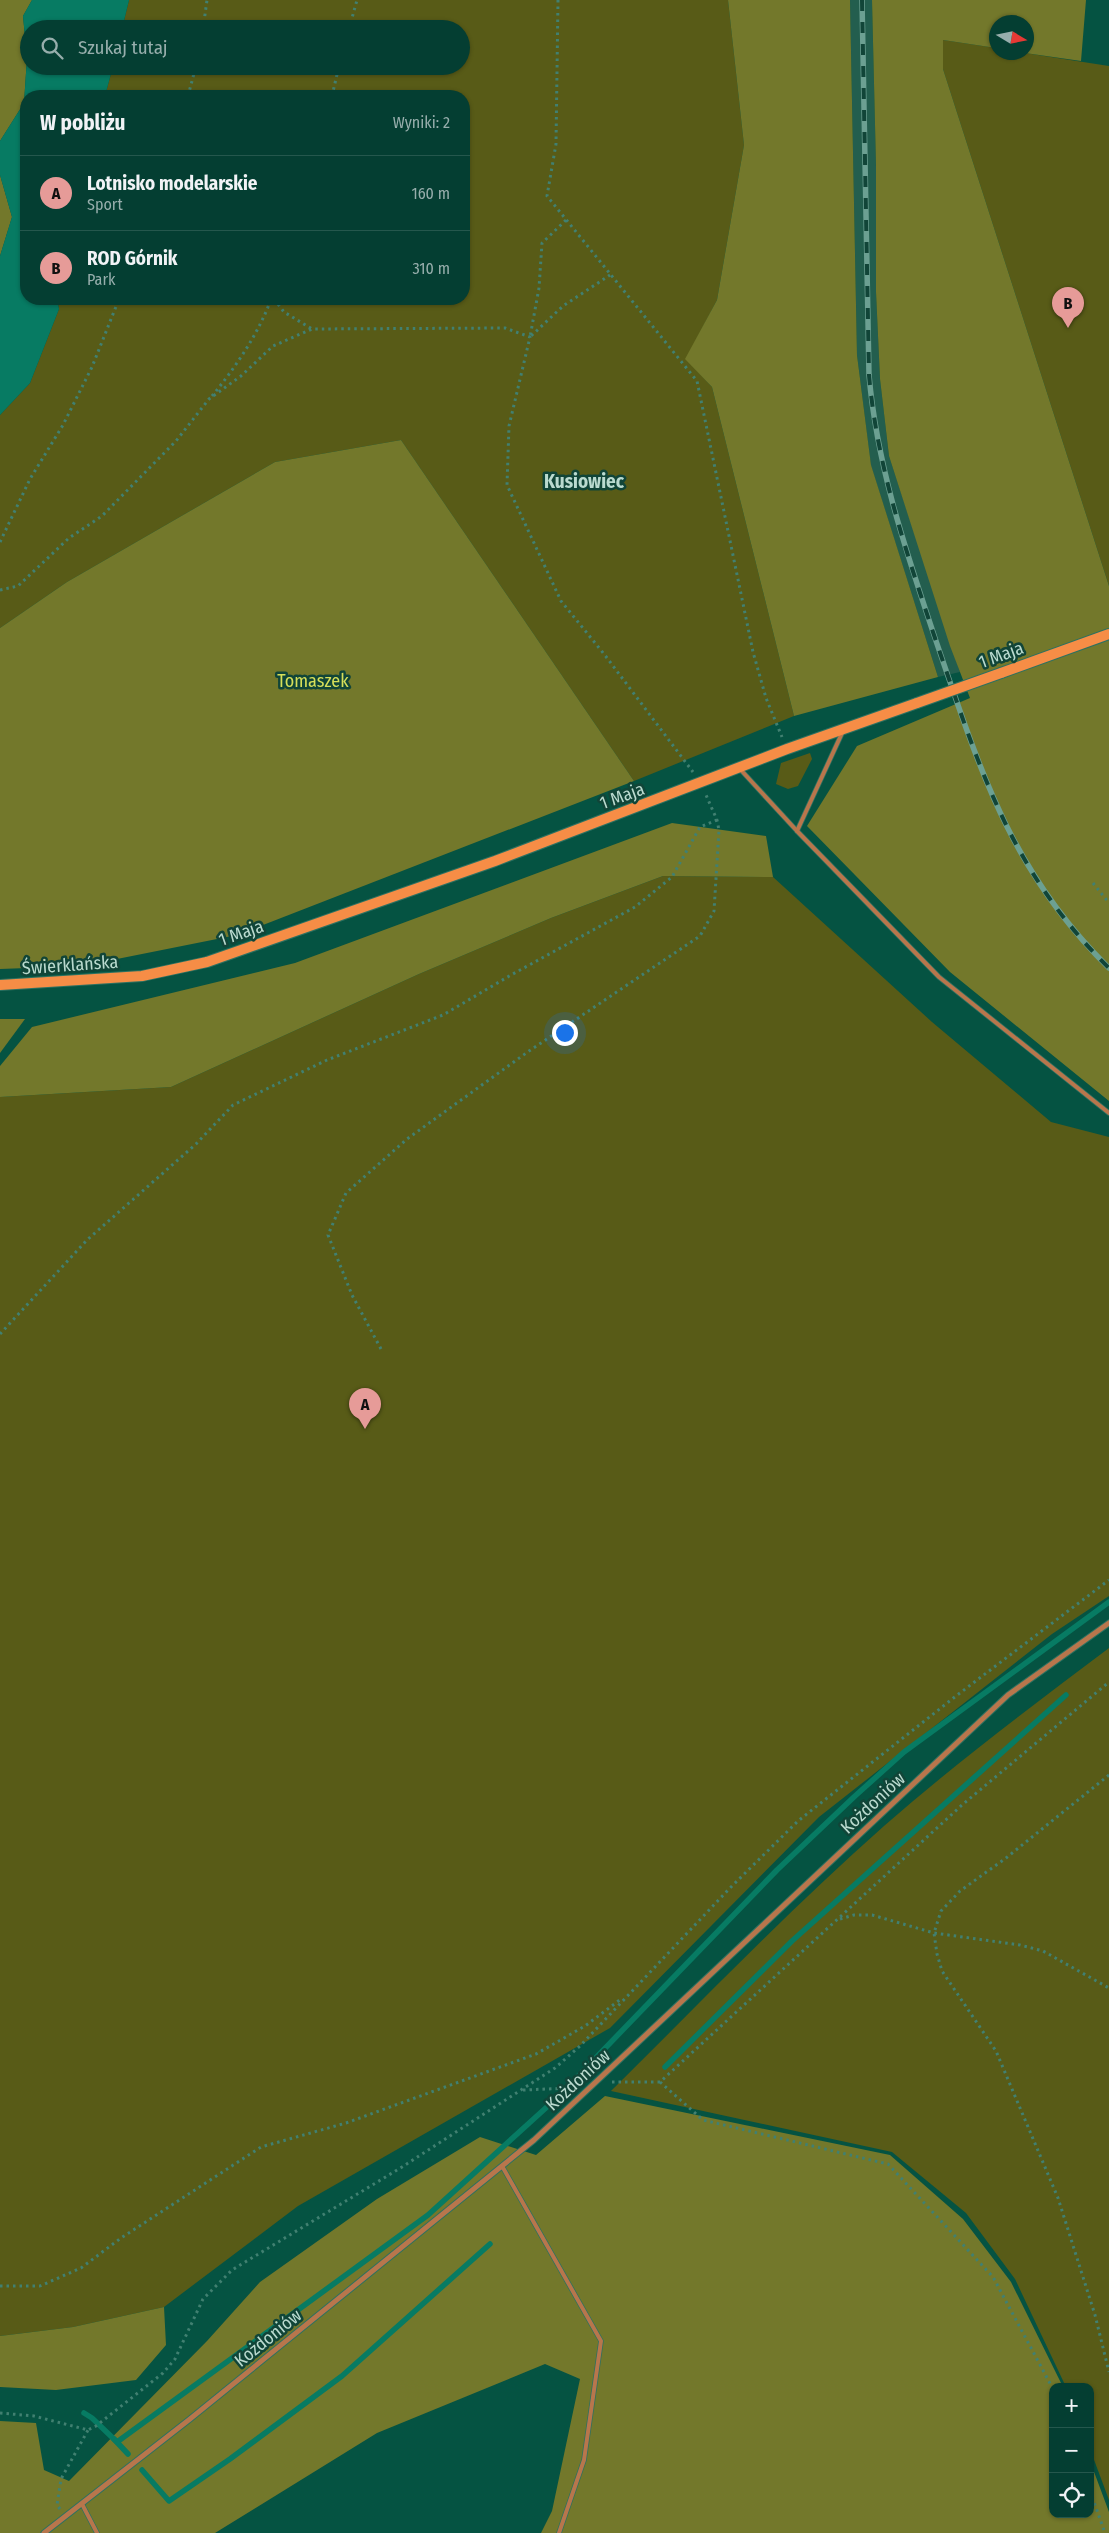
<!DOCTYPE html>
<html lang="pl">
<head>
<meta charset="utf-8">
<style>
	body { margin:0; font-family:"Fira Sans Condensed",sans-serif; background:#12493e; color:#f1f3f6 }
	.controls { position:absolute; right:15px; bottom:15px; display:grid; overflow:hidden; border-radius:10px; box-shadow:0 1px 4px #0004 }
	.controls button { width:45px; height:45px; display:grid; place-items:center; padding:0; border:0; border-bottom:1px solid #25574d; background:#043e32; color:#f1f3f6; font:25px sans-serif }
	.compass { position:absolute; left:989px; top:15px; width:45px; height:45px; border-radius:50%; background:#043e32; box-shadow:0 1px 4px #0004; rotate:100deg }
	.you { position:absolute; left:564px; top:1032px; width:18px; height:18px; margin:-12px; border:4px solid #fff; border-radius:50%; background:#1a73e8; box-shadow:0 0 0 8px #1a73e833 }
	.badge { display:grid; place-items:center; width:32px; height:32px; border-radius:50%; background:#e69b98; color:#111; font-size:16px; font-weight:700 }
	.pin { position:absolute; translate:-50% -41px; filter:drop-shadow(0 1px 2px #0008) }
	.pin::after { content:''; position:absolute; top:26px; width:18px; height:15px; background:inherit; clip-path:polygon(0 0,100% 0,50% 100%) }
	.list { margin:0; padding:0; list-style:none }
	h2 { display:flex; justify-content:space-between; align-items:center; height:65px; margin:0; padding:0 20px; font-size:21px }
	h2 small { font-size:16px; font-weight:400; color:#97aeac }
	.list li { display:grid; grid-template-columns:32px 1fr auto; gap:15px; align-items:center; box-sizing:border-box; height:75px; padding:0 20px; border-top:1px solid #25574d }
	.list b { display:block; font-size:19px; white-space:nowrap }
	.list p { margin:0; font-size:16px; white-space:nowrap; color:#97aeac }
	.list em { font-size:16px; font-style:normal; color:#97aeac }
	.icon { flex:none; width:28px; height:28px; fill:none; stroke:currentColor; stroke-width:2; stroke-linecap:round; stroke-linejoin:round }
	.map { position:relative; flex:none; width:1109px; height:2533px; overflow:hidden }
	.search { position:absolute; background:#043e32; box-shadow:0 1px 4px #0004; left:20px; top:20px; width:450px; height:55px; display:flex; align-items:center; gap:12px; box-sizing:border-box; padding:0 18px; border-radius:28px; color:#97aeac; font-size:19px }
	.panel { position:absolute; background:#043e32; box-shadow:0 1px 4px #0004; left:20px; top:90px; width:450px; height:215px; border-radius:20px }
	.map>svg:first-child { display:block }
</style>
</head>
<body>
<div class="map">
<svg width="1109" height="2533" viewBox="0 0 1109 2533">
	<rect width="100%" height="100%" fill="#055342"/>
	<polygon fill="#235e4e" points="850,0 872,0 876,166 876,292 880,379 889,456 960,672 938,677 871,466 857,355"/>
	<g fill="#585b17">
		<polygon points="129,0 728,0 744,145 717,300 686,359 712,387 794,716 634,781 401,440 275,462 67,582 0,628 0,415 30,383 59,309 57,299 464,299 464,96 105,96 113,66 461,66 461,29 122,29"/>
		<polygon points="943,40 996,48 996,52 1025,53 1109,66 1109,586 943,69"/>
		<polygon points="810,753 812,759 798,786 788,789 776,784 781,763"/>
		<polygon points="663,876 773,877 932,1022 1051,1122 1109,1137 1109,1596 1052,1634 819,1817 610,2028 298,2206 164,2307 73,2327 0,2336 0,1097 171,1087 419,974 551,918"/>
		<path d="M 1109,1648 L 1109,2500 L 1090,2449 L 1090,2387 L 1066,2387 L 1015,2279 L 966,2213 L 892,2152 L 611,2091 C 701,2002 789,1910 884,1826 C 956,1763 1033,1705 1109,1648 Z"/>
	</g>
	<g fill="#73782b">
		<polygon points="0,0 32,0 23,16 27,58 24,103 0,141"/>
		<polygon points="728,0 850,0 857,355 871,465 938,677 794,716 712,387 685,359 717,300 744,145"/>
		<polygon points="872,0 1086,0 1081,61 1025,53 1026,22 996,22 996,48 943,40 943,69 1109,586 1109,1101 950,972 807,826 857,746 970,698 950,646 889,456 880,379 876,292 876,166"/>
		<polygon points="0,175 12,217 0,256"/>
		<polygon points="401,440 634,781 237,935 82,966 0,969 0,628 67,582 275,462"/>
		<polygon points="672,823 766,836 773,877 663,876 551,918 419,974 171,1087 0,1097 0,1066 32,1027 295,963"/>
		<polygon points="0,1019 25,1019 0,1053"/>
		<polygon points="605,2096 890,2155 963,2219 1011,2282 1063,2387 1053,2387 1053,2514 1090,2514 1090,2461 1109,2512 1109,2533 541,2533 552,2511 580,2379 545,2364 377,2433 215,2533 0,2533 0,2421 36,2423 44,2470 69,2481 207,2341 260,2282 377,2199 480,2137 536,2155"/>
		<polygon points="164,2307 166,2345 136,2380 56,2390 0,2387 0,2336 73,2327"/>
	</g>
	<polygon fill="#077b63" points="32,0 129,0 122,29 29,29 29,66 113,66 105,96 26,96 26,299 57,299 59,309 30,383 0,415 0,256 12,217 0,175 0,141 24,103 27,58 23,16"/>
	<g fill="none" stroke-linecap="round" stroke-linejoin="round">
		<g stroke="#077b63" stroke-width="5.5">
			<polyline points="665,2067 792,1941 1066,1695"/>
			<polyline points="84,2413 92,2418 117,2442 428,2215 559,2096 777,1870 855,1796 904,1752 1109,1602"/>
			<polyline points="114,2439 128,2454"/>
			<polyline points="142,2470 169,2501 230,2459 342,2376 490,2244"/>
		</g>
		<g stroke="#2d7161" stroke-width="5.5">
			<g id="lane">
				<polyline points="740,769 797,831 939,977 1109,1113"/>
				<polyline points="797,831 843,731"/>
				<polyline points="502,2166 601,2341 584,2460 559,2533"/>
				<polyline points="82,2504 97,2533"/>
			</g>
		</g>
		<g stroke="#2d7161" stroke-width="7">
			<polyline id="street" points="44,2533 190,2419 534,2140 1008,1695 1109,1623"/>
		</g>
		<g stroke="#2d7161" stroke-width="12">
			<g id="secondary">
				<polyline points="1001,673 1109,634"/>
				<polyline points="0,985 142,976 207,962 495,861 787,749 917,703"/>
			</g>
		</g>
		<g stroke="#418071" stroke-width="3" stroke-dasharray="2.5 4" stroke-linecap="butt">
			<polyline points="558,0 556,144 547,196 697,381 753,652 766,698 782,737"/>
			<polyline points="203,29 207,0"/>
			<polyline points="349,29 357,0"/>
			<polyline points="188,96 196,66"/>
			<polyline points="332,96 339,66"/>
			<polyline points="566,220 542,243 539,288 530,337 563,306 610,275"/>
			<polyline points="274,299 284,312 312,329"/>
			<path d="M 212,396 C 235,368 259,333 271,299"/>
			<polyline points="0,542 30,479 63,425 92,367 119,299"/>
			<polyline points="0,590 18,586 69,538 102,516 176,441 209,399 241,376 273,346 312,329 505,328 530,337 509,426 507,485 561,601 604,654 693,772"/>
			<polyline points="1093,883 1109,903"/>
			<polyline points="0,1334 87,1240 196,1144 233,1105 327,1060 443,1015 511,975 635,907 672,877 700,827 717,820"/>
			<polyline points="381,1349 352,1295 328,1235 346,1193 407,1139 529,1051 700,936 714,911 719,830 717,820 706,795"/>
			<polyline points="1109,1775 1006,1858 960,1891 941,1911 934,1933 937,1954 942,1971 996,2051 1058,2198 1095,2315 1109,2372"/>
			<polyline points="840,1919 854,1915 872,1915 934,1933 1020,1945 1043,1951 1109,1988"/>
			<polyline points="612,2082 660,2082 962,1805 1109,1682"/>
			<polyline points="660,2082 703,2120 888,2164 993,2277 1053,2389"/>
			<polyline points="523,2090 572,2088"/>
			<polyline points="0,2286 40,2286 81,2268 121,2238 261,2147 346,2123 536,2054 585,2026 621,1999"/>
			<polyline points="0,2413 34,2416 88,2430 96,2426 163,2373 175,2359 203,2299 232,2270 402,2167 507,2099 555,2068 580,2046 730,1888 798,1821 956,1696 1109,1580"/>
			<polyline points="1090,2491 1105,2533"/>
			<polyline points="60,2509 57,2505 61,2479 88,2430"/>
		</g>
		<use href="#lane" stroke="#b8764c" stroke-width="4"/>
		<use href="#street" stroke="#b8764c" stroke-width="5"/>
		<use href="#secondary" stroke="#f68d46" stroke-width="10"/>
		<g stroke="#6ca092" stroke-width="5.5">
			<path id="rail" d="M 862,0 L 869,375 C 877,467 906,551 935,638 C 979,766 1009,870 1109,968"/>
		</g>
		<use href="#rail" stroke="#114538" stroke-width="4" stroke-dasharray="11" stroke-linecap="butt"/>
		<g stroke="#2d7161" stroke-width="12" stroke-linecap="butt">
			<polyline id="secondary-bridge" points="917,703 1001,673"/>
		</g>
		<use href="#secondary-bridge" stroke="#f68d46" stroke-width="10"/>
	</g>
	<g text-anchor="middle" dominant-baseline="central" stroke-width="5" stroke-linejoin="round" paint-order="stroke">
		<g font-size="18" fill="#badacf" stroke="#114538">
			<text transform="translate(1001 655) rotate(-20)">1 Maja</text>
			<text transform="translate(622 796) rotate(-20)">1 Maja</text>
			<text transform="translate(241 933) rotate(-19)">1 Maja</text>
			<text transform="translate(70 965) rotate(-4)">Świerklańska</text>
			<text transform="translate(873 1803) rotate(-43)">Kożdoniów</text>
			<text transform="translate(578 2080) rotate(-43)">Kożdoniów</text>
			<text transform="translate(268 2338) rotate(-39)">Kożdoniów</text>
		</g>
		<g font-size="18" fill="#d7df59" stroke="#114538">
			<text x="313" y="681">Tomaszek</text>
		</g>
		<g font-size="19" font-weight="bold" fill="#badacf" stroke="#114538">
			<text x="584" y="481">Kusiowiec</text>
		</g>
	</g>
</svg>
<div class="controls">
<button>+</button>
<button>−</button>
<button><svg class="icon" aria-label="locate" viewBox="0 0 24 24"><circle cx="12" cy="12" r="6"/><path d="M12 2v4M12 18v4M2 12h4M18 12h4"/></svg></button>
</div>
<svg class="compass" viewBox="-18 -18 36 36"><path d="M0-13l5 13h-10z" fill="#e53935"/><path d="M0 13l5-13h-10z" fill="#97aeac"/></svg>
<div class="you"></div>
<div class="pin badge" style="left:365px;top:1429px">A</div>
<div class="pin badge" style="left:1068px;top:328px">B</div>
<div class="search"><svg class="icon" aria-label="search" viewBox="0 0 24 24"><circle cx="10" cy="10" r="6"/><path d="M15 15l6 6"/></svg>Szukaj tutaj</div>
<section class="panel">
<h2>W pobliżu<small>Wyniki: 2</small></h2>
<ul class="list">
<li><span class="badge">A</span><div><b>Lotnisko modelarskie</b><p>Sport</p></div><em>160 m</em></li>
<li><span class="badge">B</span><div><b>ROD Górnik</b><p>Park</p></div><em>310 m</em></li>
</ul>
</section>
</div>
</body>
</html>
